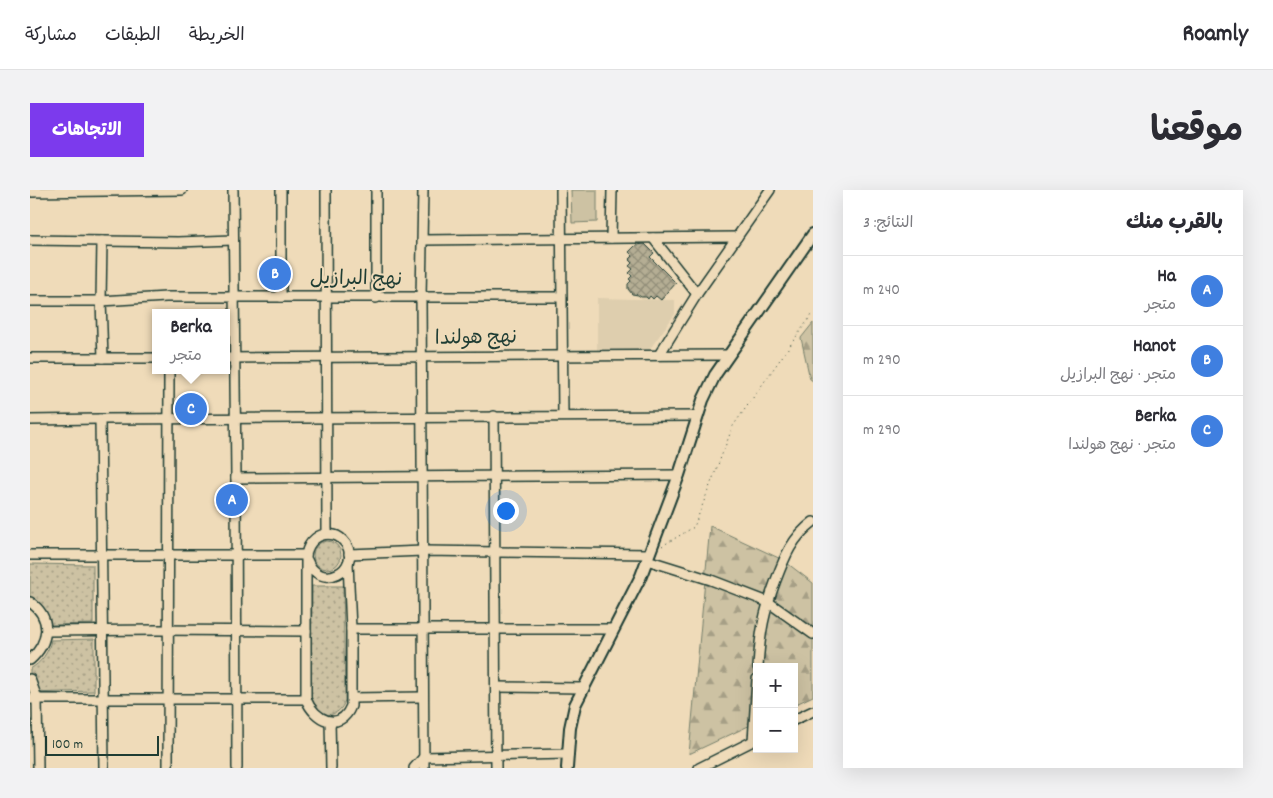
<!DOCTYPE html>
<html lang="ar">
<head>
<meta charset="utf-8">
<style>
	body { margin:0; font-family:Dekko,"Playpen Sans Arabic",sans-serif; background:#f2f2f3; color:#2b2b33; direction:rtl }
	.controls { position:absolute; right:15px; bottom:15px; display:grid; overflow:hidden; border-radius:0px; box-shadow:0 5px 20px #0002 }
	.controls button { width:45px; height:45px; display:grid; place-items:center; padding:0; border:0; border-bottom:1px solid #e1e1e2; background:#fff; color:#2b2b33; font:25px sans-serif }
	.scale { position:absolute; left:15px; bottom:12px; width:114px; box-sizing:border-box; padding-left:5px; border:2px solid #1f3d34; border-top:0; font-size:14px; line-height:18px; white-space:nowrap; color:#1f3d34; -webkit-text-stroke:4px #efdbb9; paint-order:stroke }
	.you { position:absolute; left:475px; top:320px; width:18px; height:18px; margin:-12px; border:4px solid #fff; border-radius:50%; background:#1a73e8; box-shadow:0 0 0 8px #1a73e833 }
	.badge { display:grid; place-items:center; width:32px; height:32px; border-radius:50%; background:#7c3aed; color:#fff; font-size:16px; font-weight:700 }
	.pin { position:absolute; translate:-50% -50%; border:2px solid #fff; box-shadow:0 1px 5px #0006 }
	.popup { position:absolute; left:122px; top:119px; width:78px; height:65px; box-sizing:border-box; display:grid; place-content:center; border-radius:0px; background:#fff; filter:drop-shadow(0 1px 4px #0005); font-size:16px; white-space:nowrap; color:#7c7c81 }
	.popup b { font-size:19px; color:#2b2b33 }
	.popup::after { content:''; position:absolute; left:50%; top:100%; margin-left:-10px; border:10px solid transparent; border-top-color:#fff }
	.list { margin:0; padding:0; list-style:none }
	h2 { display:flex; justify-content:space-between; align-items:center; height:65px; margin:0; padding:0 20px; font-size:21px }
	h2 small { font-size:16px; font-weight:400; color:#7c7c81 }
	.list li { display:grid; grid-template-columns:32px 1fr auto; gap:15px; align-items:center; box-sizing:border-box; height:70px; padding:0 20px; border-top:1px solid #e1e1e2 }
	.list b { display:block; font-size:19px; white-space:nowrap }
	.list p { margin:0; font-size:16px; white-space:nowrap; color:#7c7c81 }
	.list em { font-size:16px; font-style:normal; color:#7c7c81 }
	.map { position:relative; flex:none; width:783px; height:578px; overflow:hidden; direction:ltr; border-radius:0px }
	header { display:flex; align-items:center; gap:30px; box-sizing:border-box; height:70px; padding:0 25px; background:#fff; border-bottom:1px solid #e1e1e2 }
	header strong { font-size:24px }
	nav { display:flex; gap:28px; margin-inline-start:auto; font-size:18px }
	.intro { display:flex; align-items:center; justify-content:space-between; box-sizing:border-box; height:120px; padding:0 30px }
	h1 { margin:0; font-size:35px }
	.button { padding:12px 22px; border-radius:0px; background:#7c3aed; color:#fff; font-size:18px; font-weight:700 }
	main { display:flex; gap:30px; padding:0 30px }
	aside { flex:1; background:#fff; border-radius:0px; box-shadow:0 5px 20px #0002 }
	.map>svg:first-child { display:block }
</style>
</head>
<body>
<header>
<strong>Roamly</strong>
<nav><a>الخريطة</a><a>الطبقات</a><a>مشاركة</a></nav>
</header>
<div class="intro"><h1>موقعنا</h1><a class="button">الاتجاهات</a></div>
<main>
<aside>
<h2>بالقرب منك<small>النتائج: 3</small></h2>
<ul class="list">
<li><span class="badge" style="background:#3f7fe0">A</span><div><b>Ha</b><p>متجر</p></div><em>240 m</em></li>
<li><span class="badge" style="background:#3f7fe0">B</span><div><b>Hanot</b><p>متجر · نهج البرازيل</p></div><em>290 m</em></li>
<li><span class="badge" style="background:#3f7fe0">C</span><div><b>Berka</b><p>متجر · نهج هولندا</p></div><em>290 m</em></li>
</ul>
</aside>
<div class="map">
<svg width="783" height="578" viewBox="0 0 783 578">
	<defs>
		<pattern id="forest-firs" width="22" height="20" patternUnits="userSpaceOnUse" patternTransform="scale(1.25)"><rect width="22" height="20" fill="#cdc2a3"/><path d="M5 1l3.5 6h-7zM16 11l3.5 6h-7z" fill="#a69f86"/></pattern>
		<pattern id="park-dots" width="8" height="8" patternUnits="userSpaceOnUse" patternTransform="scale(1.25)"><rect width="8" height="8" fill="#cdc2a3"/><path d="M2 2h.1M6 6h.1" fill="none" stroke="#a69f86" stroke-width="1.8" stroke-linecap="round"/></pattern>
		<pattern id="building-cross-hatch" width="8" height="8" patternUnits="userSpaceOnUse" patternTransform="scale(1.25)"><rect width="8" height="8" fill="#b5ae94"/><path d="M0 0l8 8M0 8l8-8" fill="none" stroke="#938f7a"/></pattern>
	</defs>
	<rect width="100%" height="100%" fill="#efdbb9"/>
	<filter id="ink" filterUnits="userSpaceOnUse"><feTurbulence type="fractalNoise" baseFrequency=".02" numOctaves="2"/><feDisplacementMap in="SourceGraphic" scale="10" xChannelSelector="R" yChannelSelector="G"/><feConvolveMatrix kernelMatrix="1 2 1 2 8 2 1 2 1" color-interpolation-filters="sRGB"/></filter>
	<g filter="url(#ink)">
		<polygon fill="#deceae" points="567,108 645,110 645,124 619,160 572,162 567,160"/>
		<polygon fill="#cdc2a3" stroke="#76806c" points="541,0 567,0 567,32 542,33"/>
		<g fill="url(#forest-firs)" stroke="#76806c">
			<polygon points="783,133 783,191 780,189 771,148"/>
			<polygon points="680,336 753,370 783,393 783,506 764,515 764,477 727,477 727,532 659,564"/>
		</g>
		<g fill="url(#park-dots)" stroke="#76806c">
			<circle cx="297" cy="365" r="14"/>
			<path d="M 0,374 L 63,375 L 63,434 L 21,435 C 19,423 11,412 0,407 Z"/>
			<path d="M 282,396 L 313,396 L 315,510 C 310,530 285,529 281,509 Z"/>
			<path d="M 64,449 L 64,501 L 0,503 L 0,479 C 11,473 19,462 21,450 Z"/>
		</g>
		<polygon fill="url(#building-cross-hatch)" stroke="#1f3d34" points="615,54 624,63 620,67 646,93 631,110 626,106 623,109 620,106 618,109 616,107 611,107 608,105 602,104 598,99 598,94 601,91 599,89 602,86 599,83 603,79 599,76 602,73 599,70 603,66 599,62 606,55"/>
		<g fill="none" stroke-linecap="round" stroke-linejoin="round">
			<g stroke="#1f3d34" stroke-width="12">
				<g id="minor">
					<polyline points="203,0 206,288"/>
					<polyline points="251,0 251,107"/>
					<polyline points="296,0 297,344"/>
					<polyline points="346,0 346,108"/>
					<polyline points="393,0 391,108 394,578"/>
					<polyline points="531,0 533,226"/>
					<polyline points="0,2 152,0"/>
					<polyline points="581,48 582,0"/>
					<polyline points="623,48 667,104"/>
					<polyline points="0,50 148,52 203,50"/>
					<polyline points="393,50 707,47"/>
					<polyline points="72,51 71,111 73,168"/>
					<polyline points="0,111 71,111 136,107 531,107"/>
					<polyline points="629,165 667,104 740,0"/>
					<polyline points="0,168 126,168"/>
					<polyline points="196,168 697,165"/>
					<polyline points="464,226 466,578"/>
					<polyline points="0,230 70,229"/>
					<polyline points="319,364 393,361 618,364"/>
					<polyline points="0,365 276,365"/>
					<path d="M 277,370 C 290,403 332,379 316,354 C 313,350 309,346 304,345 C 289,341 278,352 276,365 L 276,509 C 284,530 310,543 321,516 L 321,439"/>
					<polyline points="617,370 681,390 738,412 783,444"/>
					<polyline points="318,373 321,439 584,439"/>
					<path d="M 0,412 C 23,428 19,453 0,470"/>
					<polyline points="16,441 127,440 276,441"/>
					<path d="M 728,477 C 730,442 734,422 746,390 C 755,366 762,348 783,332"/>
					<polyline points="0,489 7,508 8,578"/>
					<polyline points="466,497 553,498"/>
					<polyline points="322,508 393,507"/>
					<polyline points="0,509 276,509"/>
					<polyline points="764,530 783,521"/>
					<polyline points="300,531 301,578"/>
					<polyline points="723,551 727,489"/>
					<polyline points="74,578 70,229 668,226"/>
					<polyline points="138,578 139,180"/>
					<polyline points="207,578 206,288 649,285"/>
					<polyline points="384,578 394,567 538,564"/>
					<polyline points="669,578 727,549"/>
				</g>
			</g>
			<g stroke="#1f3d34" stroke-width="14">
				<polyline id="tertiary" points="537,578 540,538 545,515 611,386 649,285 673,210 685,185 783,44"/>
			</g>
			<polyline stroke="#1f3d34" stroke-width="1" stroke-dasharray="1 4" stroke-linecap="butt" points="632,356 664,337 703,236 783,123"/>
			<use href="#minor" stroke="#efdbb9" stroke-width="9"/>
			<use href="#tertiary" stroke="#efdbb9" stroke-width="10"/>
		</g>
	</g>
	<g text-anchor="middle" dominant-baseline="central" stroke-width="4" stroke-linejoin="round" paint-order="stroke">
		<g font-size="20" fill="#1f3d34" stroke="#efdbb9">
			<text transform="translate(326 90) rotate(1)">نهج البرازيل</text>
			<text transform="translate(446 149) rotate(-1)">نهج هولندا</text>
		</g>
	</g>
</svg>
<div class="controls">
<button>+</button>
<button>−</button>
</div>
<div class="scale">100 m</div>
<div class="you"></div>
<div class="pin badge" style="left:202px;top:310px;background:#3f7fe0">A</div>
<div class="pin badge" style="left:245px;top:84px;background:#3f7fe0">B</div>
<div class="pin badge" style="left:161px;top:219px;background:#3f7fe0">C</div>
<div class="popup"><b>Berka</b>متجر</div>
</div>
</main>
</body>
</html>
